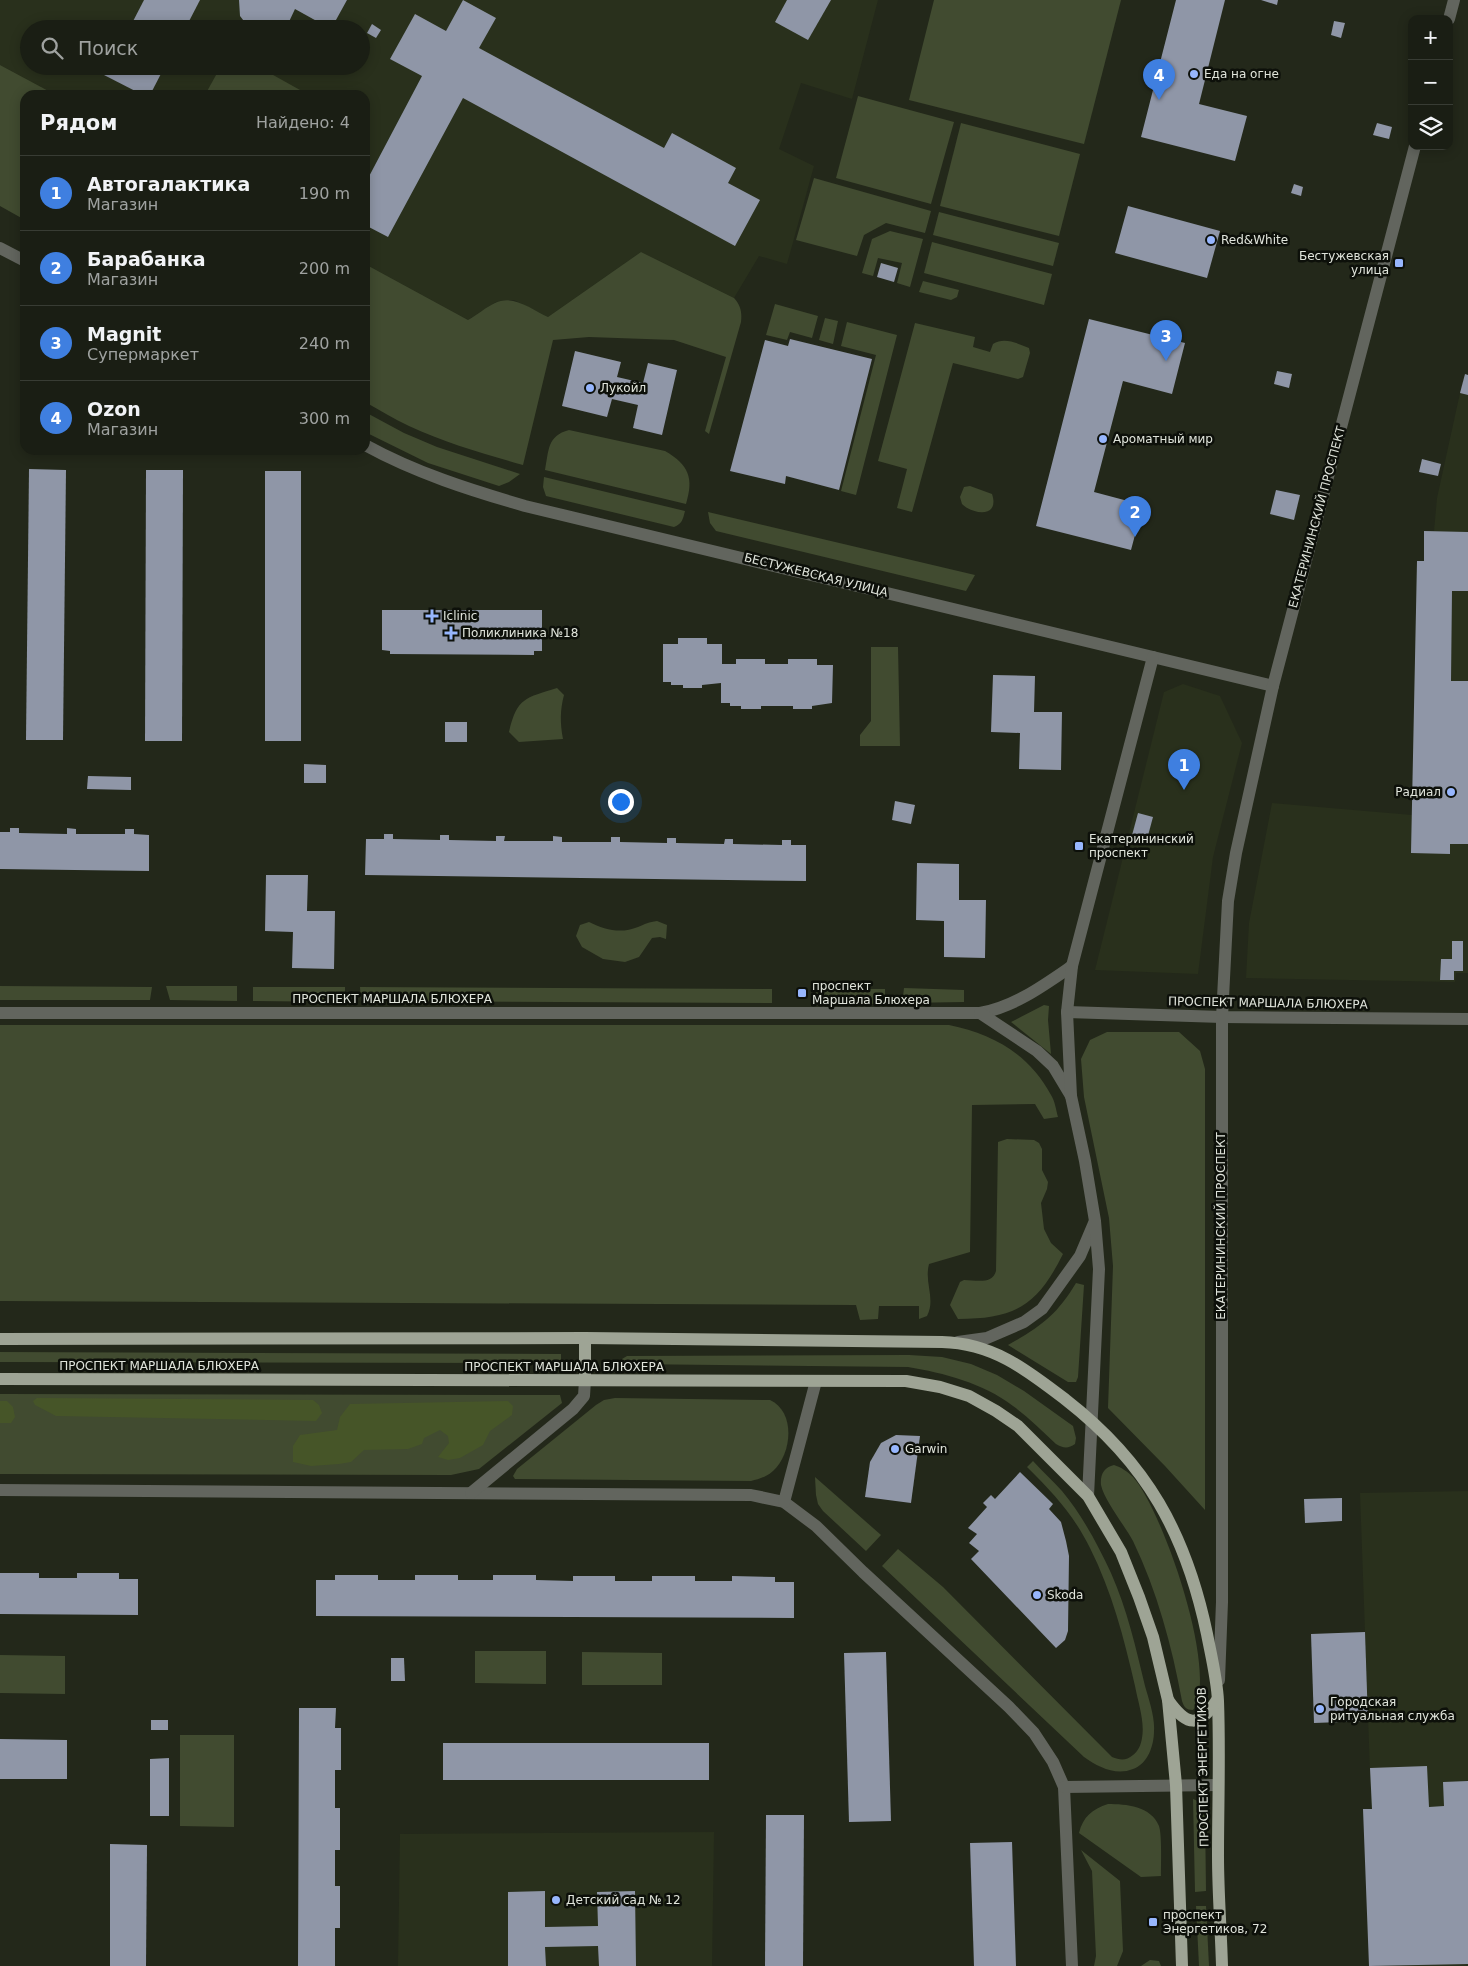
<!DOCTYPE html>
<html lang="ru">
<head>
<meta charset="utf-8">
<style>
	body { margin:0; font-family:"DejaVu Sans",sans-serif; background:#272b22; color:#f1f3f6 }
	.controls { position:absolute; right:15px; top:15px; display:grid; overflow:hidden; border-radius:10px; box-shadow:0 2px 12px #0003 }
	.controls button { width:45px; height:45px; display:grid; place-items:center; padding:0; border:0; border-bottom:1px solid #383c34; background:#1a1e14; color:#f1f3f6; font:25px sans-serif }
	.you { position:absolute; left:620px; top:801px; width:18px; height:18px; margin:-12px; border:4px solid #fff; border-radius:50%; background:#1a73e8; box-shadow:0 0 0 8px #1a73e833 }
	.badge { display:grid; place-items:center; width:32px; height:32px; border-radius:50%; background:#8c9099; color:#fff; font-size:16px; font-weight:700 }
	.pin { position:absolute; translate:-50% -41px; filter:drop-shadow(0 1px 2px #0008) }
	.pin::after { content:''; position:absolute; top:26px; width:18px; height:15px; background:inherit; clip-path:polygon(0 0,100% 0,50% 100%) }
	.list { margin:0; padding:0; list-style:none }
	h2 { display:flex; justify-content:space-between; align-items:center; height:65px; margin:0; padding:0 20px; font-size:21px }
	h2 small { font-size:16px; font-weight:400; color:#9fa2a0 }
	.list li { display:grid; grid-template-columns:32px 1fr auto; gap:15px; align-items:center; box-sizing:border-box; height:75px; padding:0 20px; border-top:1px solid #383c34 }
	.list b { display:block; font-size:19px; white-space:nowrap }
	.list p { margin:0; font-size:16px; white-space:nowrap; color:#9fa2a0 }
	.list em { font-size:16px; font-style:normal; color:#9fa2a0 }
	.icon { flex:none; width:28px; height:28px; fill:none; stroke:currentColor; stroke-width:2; stroke-linecap:round; stroke-linejoin:round }
	.map { position:relative; flex:none; width:1468px; height:1966px; overflow:hidden }
	.search { position:absolute; background:#1a1e14; box-shadow:0 2px 12px #0003; left:20px; top:20px; width:350px; height:55px; display:flex; align-items:center; gap:12px; box-sizing:border-box; padding:0 18px; border-radius:28px; color:#9fa2a0; font-size:19px }
	.panel { position:absolute; background:#1a1e14; box-shadow:0 2px 12px #0003; left:20px; top:90px; width:350px; height:365px; border-radius:15px }
	.map>svg:first-child { display:block }
</style>
</head>
<body>
<div class="map">
<svg width="1468" height="1966" viewBox="0 0 1468 1966">
	<rect width="100%" height="100%" fill="#23281a"/>
	<g fill="#29301c" fill-rule="evenodd">
		<path d="M 0,0 L 878,0 L 852,99 L 801,83 L 779,149 L 814,166 L 787,264 L 759,256 L 734,298 L 641,252 L 548,317 L 514,300 L 504,300 L 496,302 L 468,320 L 365,264 L 365,95 L 56,95 L 0,65 ZM 29,29 L 361,29 L 361,66 L 29,66 Z"/>
		<polygon points="1460,393 1468,395 1468,973 1456,973 1455,982 1246,978 1249,923 1272,803 1412,815 1417,561 1424,561 1424,531 1434,531 1437,498"/>
		<polygon points="1183,684 1220,696 1242,743 1213,857 1198,974 1095,970 1164,692"/>
		<polygon points="1468,1491 1468,1966 1377,1966 1360,1493"/>
		<polygon points="714,1832 712,1966 398,1966 400,1834"/>
	</g>
	<g fill="#414b30">
		<polygon points="934,0 1121,0 1084,144 909,100"/>
		<polygon points="0,65 56,95 25,95 25,220 0,206"/>
		<polygon points="221,66 257,66 300,90 300,95 205,95"/>
		<polygon points="858,96 954,122 931,204 836,178"/>
		<polygon points="961,123 1080,154 1059,236 940,206"/>
		<polygon points="814,178 931,211 925,233 886,223 864,235 857,256 796,240"/>
		<polygon points="939,212 1059,243 1053,266 933,235"/>
		<polygon points="890,231 923,239 910,287 897,283 902,263 878,258 873,276 862,273 872,239"/>
		<polygon points="932,242 1052,274 1044,305 924,273"/>
		<path d="M 641,252 L 734,298 C 741,306 742,312 741,322 L 709,434 L 705,431 L 726,357 L 674,340 L 589,337 L 553,340 L 523,465 C 484,454 446,443 409,426 C 394,419 380,410 365,402 L 365,264 L 468,320 C 477,315 486,307 495,303 C 513,294 532,310 548,317 Z"/>
		<polygon points="923,281 959,290 957,297 951,300 919,292"/>
		<polygon points="775,304 818,316 812,338 790,332 787,340 766,335"/>
		<polygon points="825,318 838,321 833,344 819,340"/>
		<polygon points="847,322 897,335 856,495 841,491 876,355 841,346"/>
		<path d="M 915,323 L 975,337 L 973,347 L 990,352 L 993,344 C 1004,337 1017,343 1029,348 L 1030,353 L 1023,377 L 1018,379 L 953,363 L 912,512 L 897,508 L 907,469 L 878,461 Z"/>
		<polygon points="365,412 404,433 437,447 520,474 509,482 499,486 428,463 365,432"/>
		<path d="M 569,430 L 665,451 C 689,465 694,478 686,504 L 545,470 C 549,450 547,436 569,430 Z"/>
		<path d="M 544,477 L 685,511 C 683,519 682,524 674,527 L 546,496 L 543,487 Z"/>
		<path d="M 970,486 L 992,494 C 1000,518 973,515 962,504 L 960,497 L 964,487 Z"/>
		<polygon points="708,512 975,575 966,591 716,531 710,523"/>
		<polygon points="871,647 898,647 900,746 860,746 860,735 871,721"/>
		<path d="M 557,688 L 564,695 C 560,710 560,723 563,739 L 519,742 L 509,732 C 517,697 526,698 557,688 Z"/>
		<path d="M 657,921 L 667,925 L 666,939 L 660,937 L 652,938 L 639,957 L 625,962 L 603,959 L 582,947 L 576,936 L 580,925 L 589,922 C 605,930 621,934 638,927 C 645,924 649,922 657,921 Z"/>
		<polygon points="0,986 152,987 150,1000 0,1000"/>
		<polygon points="166,986 237,986 237,1001 170,1000"/>
		<polygon points="253,987 345,987 345,1002 253,1001"/>
		<polygon points="360,987 772,989 772,1003 361,1001"/>
		<polygon points="904,988 964,990 964,1002 905,1003 903,997"/>
		<polygon points="816,989 885,989 885,998 881,1004 816,1003"/>
		<polygon points="1044,1005 1049,1006 1048,1020 1051,1054 1011,1022"/>
		<path d="M 0,1025 L 949,1025 C 993,1034 1029,1054 1051,1095 C 1055,1101 1056,1110 1058,1117 L 1044,1119 L 1035,1104 L 972,1105 L 970,1252 L 929,1264 C 924,1283 936,1299 927,1316 L 919,1319 L 919,1306 L 879,1306 L 878,1319 L 860,1320 L 856,1305 L 0,1301 Z"/>
		<polygon points="1107,1032 1179,1032 1200,1051 1205,1069 1205,1510 1165,1466 1108,1408 1113,1266 1109,1218 1084,1097 1081,1059 1090,1040"/>
		<path d="M 1007,1139 L 1034,1140 L 1039,1143 L 1042,1149 L 1042,1170 L 1048,1182 L 1047,1189 L 1041,1203 L 1044,1229 L 1051,1243 L 1063,1254 C 1037,1306 1015,1319 958,1319 L 950,1305 L 960,1282 L 964,1280 C 976,1280 992,1285 996,1271 L 998,1142 Z"/>
		<path d="M 1076,1283 L 1084,1285 L 1078,1377 L 1076,1382 L 1068,1382 L 1008,1345 C 1040,1327 1057,1315 1076,1283 Z"/>
		<polygon points="0,1352 561,1354 561,1363 0,1362"/>
		<path d="M 909,1355 L 942,1357 L 971,1364 L 997,1375 L 1024,1391 L 1073,1426 L 1076,1438 L 1075,1444 C 1068,1449 1063,1448 1056,1444 C 1042,1431 1028,1417 1013,1406 C 983,1383 944,1373 908,1367 L 627,1364 L 622,1361 L 622,1359 L 627,1356 Z"/>
		<polygon points="0,1394 560,1395 562,1403 479,1469 451,1475 0,1474"/>
		<path d="M 615,1398 L 770,1400 C 796,1412 792,1454 773,1471 C 766,1477 759,1479 751,1481 L 515,1479 L 513,1476 L 517,1469 L 596,1405 L 604,1400 Z"/>
		<path d="M 1033,1461 C 1042,1471 1053,1481 1062,1491 C 1082,1515 1098,1545 1111,1573 C 1127,1609 1136,1648 1145,1686 C 1149,1700 1155,1717 1154,1731 C 1154,1745 1148,1764 1133,1769 C 1116,1776 1098,1767 1084,1757 L 882,1566 L 898,1549 L 943,1587 L 1112,1757 C 1120,1760 1126,1761 1133,1755 C 1138,1751 1141,1745 1142,1738 C 1145,1722 1138,1702 1135,1686 C 1124,1638 1112,1592 1090,1548 C 1073,1514 1054,1494 1027,1467 Z"/>
		<path d="M 1114,1465 C 1121,1467 1128,1472 1133,1477 C 1162,1509 1220,1674 1193,1710 C 1186,1710 1184,1707 1182,1701 C 1172,1646 1157,1591 1133,1541 C 1125,1526 1104,1500 1101,1485 C 1100,1475 1104,1467 1114,1465 Z"/>
		<polygon points="815,1477 881,1535 866,1551 823,1511 818,1504 816,1495"/>
		<polygon points="475,1651 546,1651 546,1684 475,1683"/>
		<polygon points="582,1652 662,1653 662,1685 582,1685"/>
		<polygon points="0,1655 65,1656 65,1694 0,1693"/>
		<polygon points="180,1735 234,1735 234,1827 180,1826"/>
		<path d="M 1193,1799 C 1200,1801 1202,1806 1205,1812 L 1206,1891 L 1195,1892 Z"/>
		<path d="M 1108,1804 C 1126,1804 1151,1806 1159,1826 C 1162,1835 1161,1865 1161,1876 L 1141,1877 L 1079,1833 C 1083,1817 1092,1809 1108,1804 Z"/>
		<polygon points="1081,1850 1120,1881 1123,1951 1117,1966 1094,1966 1096,1956 1092,1871"/>
		<polygon points="1196,1906 1206,1906 1209,1966 1199,1966"/>
		<polygon points="1150,1960 1159,1961 1161,1966 1141,1966"/>
	</g>
	<g fill="#465528">
		<polygon points="37,1398 313,1400 319,1405 322,1413 316,1421 56,1416 35,1405 33,1401"/>
		<polygon points="0,1401 7,1401 13,1407 15,1417 11,1423 0,1423"/>
		<polygon points="508,1401 513,1406 512,1415 490,1431 483,1445 460,1458 448,1460 438,1457 449,1443 448,1436 440,1430 424,1438 422,1444 408,1449 364,1450 351,1462 339,1464 311,1466 293,1462 293,1446 300,1435 337,1430 340,1417 350,1404"/>
	</g>
	<g fill="#8f96a7">
		<polygon points="144,0 200,0 185,29 129,29"/>
		<polygon points="239,0 347,0 331,29 295,9 287,26 282,29 250,29 240,16"/>
		<polygon points="463,0 496,18 479,48 664,148 672,133 736,168 728,183 760,200 735,246 463,98 388,237 365,225 365,184 422,76 390,59 415,14 446,31"/>
		<polygon points="787,0 831,0 808,40 775,22"/>
		<polygon points="1176,0 1225,0 1199,104 1247,116 1235,161 1141,137"/>
		<polygon points="1261,0 1278,0 1277,5"/>
		<polygon points="1334,21 1345,23 1341,38 1331,35"/>
		<polygon points="372,24 381,30 376,38 367,33"/>
		<polygon points="109,66 165,66 150,95 143,95 104,75"/>
		<polygon points="1377,123 1392,127 1389,139 1373,135"/>
		<polygon points="1294,184 1303,187 1301,196 1291,193"/>
		<polygon points="1128,206 1220,231 1207,278 1115,253"/>
		<polygon points="881,263 898,268 894,282 877,277"/>
		<polygon points="1089,319 1185,343 1172,394 1123,381 1094,492 1143,505 1131,550 1036,526"/>
		<polygon points="790,339 872,359 839,490 786,476 785,484 730,471 765,340 788,346"/>
		<polygon points="575,351 621,362 617,377 643,383 648,363 677,370 662,435 633,428 638,405 612,399 607,417 562,406"/>
		<polygon points="1277,371 1292,374 1289,388 1274,384"/>
		<polygon points="1465,374 1468,375 1468,395 1460,393"/>
		<polygon points="1422,459 1441,464 1438,476 1419,472"/>
		<polygon points="29,469 66,470 63,740 26,740"/>
		<polygon points="146,470 183,470 182,741 145,741"/>
		<rect x="265" y="471" width="36" height="270"/>
		<polygon points="1276,490 1300,495 1294,520 1270,514"/>
		<polygon points="1424,531 1468,532 1468,591 1452,591 1451,681 1468,681 1468,844 1450,844 1450,854 1411,853 1417,561 1424,561"/>
		<polygon points="382,610 542,610 542,651 534,651 534,655 390,654 390,651 382,650"/>
		<polygon points="678,638 707,638 707,644 722,644 722,664 736,664 736,659 765,659 765,664 788,664 788,659 817,659 817,665 833,665 832,703 812,706 812,709 793,709 793,706 761,706 761,709 741,709 741,706 730,706 730,703 721,703 721,683 702,685 702,688 683,688 683,685 671,685 671,682 663,682 663,644 678,644"/>
		<polygon points="993,675 1035,676 1034,712 1062,712 1061,770 1019,769 1020,733 991,732"/>
		<rect x="445" y="722" width="22" height="20"/>
		<polygon points="304,764 326,765 326,783 304,783"/>
		<polygon points="88,776 131,777 131,790 87,789"/>
		<polygon points="895,801 915,805 911,824 892,820"/>
		<polygon points="1138,813 1153,817 1146,843 1131,839"/>
		<polygon points="10,828 19,828 19,833 67,834 67,828 76,829 76,834 125,834 125,829 134,829 134,834 149,835 149,871 0,869 0,832 10,832"/>
		<polygon points="384,834 393,834 393,839 440,840 440,835 449,835 449,840 496,841 496,836 505,836 504,841 553,841 553,836 562,837 562,842 611,842 611,837 620,837 620,842 667,843 667,838 676,838 676,843 724,844 725,839 733,839 733,844 782,845 782,840 791,840 791,845 806,845 806,881 365,875 366,839 384,839"/>
		<polygon points="917,863 959,864 959,900 986,900 985,958 944,957 944,921 916,920"/>
		<polygon points="266,875 308,875 307,911 335,911 334,969 292,968 293,932 265,931"/>
		<polygon points="1452,941 1463,941 1463,971 1454,971 1454,980 1440,980 1441,959 1452,959"/>
		<polygon points="896,1435 920,1436 911,1503 865,1497 870,1462 881,1443"/>
		<polygon points="1020,1472 1053,1504 1049,1509 1061,1522 1066,1541 1069,1556 1068,1631 1065,1640 1056,1648 971,1559 979,1551 969,1543 977,1534 968,1528 987,1507 983,1503 991,1495 995,1499"/>
		<polygon points="1342,1498 1342,1521 1305,1523 1304,1499"/>
		<polygon points="0,1573 39,1573 39,1578 77,1578 77,1573 119,1573 119,1579 138,1579 138,1615 0,1614"/>
		<polygon points="335,1575 378,1575 378,1580 415,1580 415,1575 458,1575 458,1580 493,1580 493,1575 536,1575 536,1580 573,1581 573,1576 615,1576 615,1581 652,1581 652,1576 695,1576 695,1581 732,1581 732,1576 775,1577 775,1582 794,1582 794,1618 316,1616 316,1580 335,1580"/>
		<polygon points="1365,1632 1368,1721 1314,1723 1311,1634"/>
		<polygon points="886,1652 891,1821 849,1822 844,1653"/>
		<polygon points="391,1658 404,1658 405,1681 391,1681"/>
		<polygon points="299,1708 336,1708 335,1728 341,1728 341,1770 335,1770 335,1808 340,1808 340,1850 335,1850 335,1886 340,1886 340,1928 335,1928 335,1966 298,1966"/>
		<rect x="151" y="1720" width="17" height="10"/>
		<polygon points="0,1739 67,1740 67,1779 0,1779"/>
		<rect x="443" y="1743" width="266" height="37"/>
		<polygon points="169,1758 169,1816 150,1816 150,1759"/>
		<polygon points="1427,1766 1429,1807 1444,1806 1443,1782 1468,1781 1468,1964 1369,1966 1363,1809 1372,1809 1370,1768"/>
		<polygon points="766,1815 804,1815 803,1966 765,1966"/>
		<polygon points="1012,1842 1016,1966 974,1966 970,1843"/>
		<polygon points="110,1844 147,1845 146,1966 110,1966"/>
		<polygon points="545,1891 545,1927 598,1926 597,1892 635,1891 636,1966 599,1966 598,1946 545,1947 546,1966 508,1966 508,1892"/>
	</g>
	<g fill="none" stroke-linecap="round" stroke-linejoin="round">
		<g stroke="#62655e" stroke-width="12">
			<polyline points="1067,1012 1222,1017 1468,1019"/>
			<path d="M 0,1013 L 980,1013 C 1014,1007 1043,986 1072,966"/>
			<polyline points="980,1013 1037,1051 1053,1066 1071,1096"/>
			<polyline points="0,1490 751,1495 784,1502 816,1526 863,1572 1009,1707 1034,1733 1053,1762 1064,1787 1072,1966"/>
			<polyline points="471,1493 573,1409 584,1396 585,1380"/>
			<polyline points="784,1502 816,1381"/>
			<polyline points="1064,1787 1218,1785"/>
		</g>
		<g stroke="#62655e" stroke-width="12">
			<polyline points="1449,19 1454,0"/>
			<polyline points="0,248 25,261"/>
			<path d="M 365,445 C 416,473 470,490 525,506 L 1273,686"/>
			<polyline points="958,1342 987,1338 1024,1322 1042,1309 1080,1256 1094,1223"/>
			<polyline points="1088,1496 1099,1269 1095,1221 1085,1161 1071,1096 1067,1012 1072,966 1153,657"/>
			<polyline points="1219,1680 1222,1602 1222,1017 1228,901 1236,853 1273,686 1415,146"/>
		</g>
		<g stroke="#9ea495" stroke-width="12">
			<path d="M 0,1339 L 585,1338 L 942,1342 C 993,1343 1027,1370 1066,1400 C 1147,1463 1186,1534 1207,1634 C 1211,1655 1217,1679 1218,1701 C 1220,1753 1218,1805 1218,1856 C 1218,1893 1221,1930 1222,1966"/>
			<polyline points="0,1379 906,1381 940,1387 969,1396 996,1411 1018,1426 1088,1496 1121,1552 1139,1597 1153,1637 1168,1700 1176,1785 1182,1966"/>
			<polyline points="585,1380 585,1338"/>
			<path d="M 1168,1700 C 1187,1727 1199,1728 1217,1700"/>
		</g>
	</g>
	<g fill="#97b6fd" stroke="#0d100a" stroke-width="2">
		<circle cx="1194" cy="74" r="5"/>
		<circle cx="1211" cy="240" r="5"/>
		<rect x="1394" y="258" width="10" height="10" rx="2.5"/>
		<circle cx="590" cy="388" r="5"/>
		<circle cx="1103" cy="439" r="5"/>
		<path d="M429.5 608.5h5v5h5v5h-5v5h-5v-5h-5v-5h5z"/>
		<path d="M448.5 625.5h5v5h5v5h-5v5h-5v-5h-5v-5h5z"/>
		<circle cx="1451" cy="792" r="5"/>
		<rect x="1074" y="841" width="10" height="10" rx="2.5"/>
		<rect x="797" y="988" width="10" height="10" rx="2.5"/>
		<circle cx="895" cy="1449" r="5"/>
		<circle cx="1037" cy="1595" r="5"/>
		<circle cx="1320" cy="1709" r="5"/>
		<circle cx="556" cy="1900" r="5"/>
		<rect x="1148" y="1917" width="10" height="10" rx="2.5"/>
	</g>
	<g text-anchor="middle" dominant-baseline="central" stroke-width="5" stroke-linejoin="round" paint-order="stroke">
		<g font-size="12" fill="#e0e4db" stroke="#0d100a" text-anchor="start">
			<text x="1204" y="74">Еда на огне</text>
			<text x="1221" y="240">Red&amp;White</text>
			<text x="1389" y="256" text-anchor="end">Бестужевская<tspan x="1389" dy="14">улица</tspan></text>
			<text x="600" y="388">Лукойл</text>
			<text x="1113" y="439">Ароматный мир</text>
			<text x="443" y="616">Iclinic</text>
			<text x="462" y="633">Поликлиника №18</text>
			<text x="1441" y="792" text-anchor="end">Радиал</text>
			<text x="1089" y="839">Екатерининский<tspan x="1089" dy="14">проспект</tspan></text>
			<text x="812" y="986">проспект<tspan x="812" dy="14">Маршала Блюхера</tspan></text>
			<text x="905" y="1449">Garwin</text>
			<text x="1047" y="1595">Skoda</text>
			<text x="1330" y="1702">Городская<tspan x="1330" dy="14">ритуальная служба</tspan></text>
			<text x="566" y="1900">Детский сад № 12</text>
			<text x="1163" y="1915">проспект<tspan x="1163" dy="14">Энергетиков, 72</tspan></text>
		</g>
		<g font-size="12" fill="#e0e4db" stroke="#0d100a">
			<text transform="translate(1317 517) rotate(-75)">ЕКАТЕРИНИНСКИЙ ПРОСПЕКТ</text>
			<text transform="translate(816 575) rotate(14)">БЕСТУЖЕВСКАЯ УЛИЦА</text>
			<text x="392" y="999">ПРОСПЕКТ МАРШАЛА БЛЮХЕРА</text>
			<text transform="translate(1268 1003) rotate(1)">ПРОСПЕКТ МАРШАЛА БЛЮХЕРА</text>
			<text transform="translate(1221 1226) rotate(-90)">ЕКАТЕРИНИНСКИЙ ПРОСПЕКТ</text>
			<text x="159" y="1366">ПРОСПЕКТ МАРШАЛА БЛЮХЕРА</text>
			<text x="564" y="1367">ПРОСПЕКТ МАРШАЛА БЛЮХЕРА</text>
			<text transform="translate(1203 1767) rotate(-91)">ПРОСПЕКТ ЭНЕРГЕТИКОВ</text>
		</g>
	</g>
</svg>
<div class="controls">
<button>+</button>
<button>−</button>
<button><svg class="icon" aria-label="layers" viewBox="0 0 24 24"><path d="M12 4l9 5-9 5-9-5zM3 14l9 5 9-5"/></svg></button>
</div>
<div class="you"></div>
<div class="pin badge" style="left:1184px;top:790px;background:#3f7fe0">1</div>
<div class="pin badge" style="left:1135px;top:537px;background:#3f7fe0">2</div>
<div class="pin badge" style="left:1166px;top:361px;background:#3f7fe0">3</div>
<div class="pin badge" style="left:1159px;top:100px;background:#3f7fe0">4</div>
<div class="search"><svg class="icon" aria-label="search" viewBox="0 0 24 24"><circle cx="10" cy="10" r="6"/><path d="M15 15l6 6"/></svg>Поиск</div>
<section class="panel">
<h2>Рядом<small>Найдено: 4</small></h2>
<ul class="list">
<li><span class="badge" style="background:#3f7fe0">1</span><div><b>Автогалактика</b><p>Магазин</p></div><em>190 m</em></li>
<li><span class="badge" style="background:#3f7fe0">2</span><div><b>Барабанка</b><p>Магазин</p></div><em>200 m</em></li>
<li><span class="badge" style="background:#3f7fe0">3</span><div><b>Magnit</b><p>Супермаркет</p></div><em>240 m</em></li>
<li><span class="badge" style="background:#3f7fe0">4</span><div><b>Ozon</b><p>Магазин</p></div><em>300 m</em></li>
</ul>
</section>
</div>
</body>
</html>
